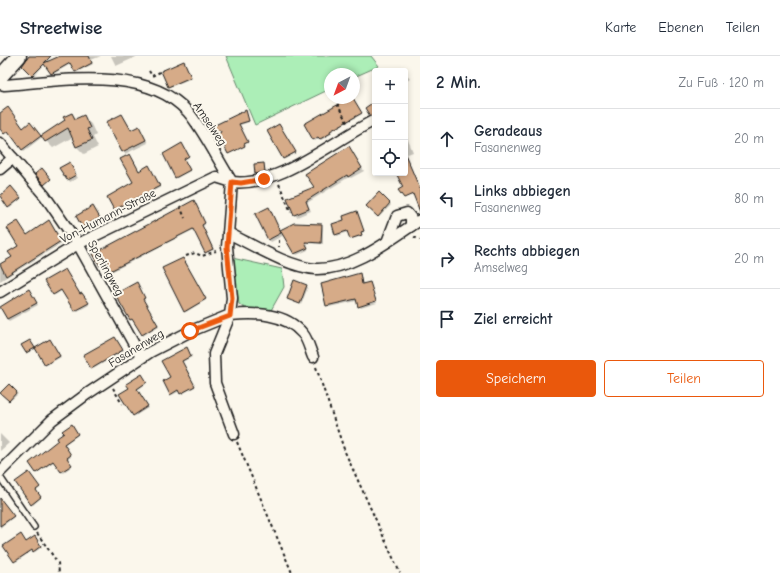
<!DOCTYPE html>
<html lang="de">
<head>
<meta charset="utf-8">
<style>
	body { margin:0; font-family:"Comic Neue",sans-serif; background:#f2f2f3; color:#1f2937 }
	.controls { position:absolute; right:12px; top:12px; display:grid; overflow:hidden; border-radius:4px; box-shadow:0 2px 6px #0003 }
	.controls button { width:36px; height:36px; display:grid; place-items:center; padding:0; border:0; border-bottom:1px solid #e0e1e3; background:#fff; color:#1f2937; font:20px sans-serif }
	.compass { position:absolute; left:324px; top:12px; width:36px; height:36px; border-radius:50%; background:#fff; box-shadow:0 2px 6px #0003; rotate:221deg }
	.stop { position:absolute; width:12px; height:12px; margin:-9px; border:3px solid #ea580c; border-radius:50%; background:#fff }
	.stop.end { background:#ea580c; border-color:#fff; box-shadow:0 1px 4px #0008 }
	.list { margin:0; padding:0; list-style:none }
	h2 { display:flex; justify-content:space-between; align-items:center; height:52px; margin:0; padding:0 16px; font-size:17px }
	h2 small { font-size:13px; font-weight:400; color:#747a83 }
	.list li { display:grid; grid-template-columns:26px 1fr auto; gap:12px; align-items:center; box-sizing:border-box; height:60px; padding:0 16px; border-top:1px solid #e0e1e3 }
	.list b { display:block; font-size:15px; white-space:nowrap }
	.list p { margin:0; font-size:13px; white-space:nowrap; color:#747a83 }
	.list em { font-size:13px; font-style:normal; color:#747a83 }
	.actions { display:flex; gap:8px; padding:12px 16px }
	.actions a { flex:1; padding:9px 0; border:1px solid #ea580c; border-radius:4px; text-align:center; font-size:14px; color:#ea580c }
	.actions .main { background:#ea580c; color:#fff }
	.icon { flex:none; width:22px; height:22px; fill:none; stroke:currentColor; stroke-width:2; stroke-linecap:round; stroke-linejoin:round }
	.map { position:relative; flex:none; width:420px; height:517px; overflow:hidden }
	header { display:flex; align-items:center; gap:24px; box-sizing:border-box; height:56px; padding:0 20px; background:#fff; border-bottom:1px solid #e0e1e3 }
	header strong { font-size:19px }
	nav { display:flex; gap:22px; margin-inline-start:auto; font-size:14px }
	main { display:flex }
	aside { flex:1; background:#fff }
	.map>svg:first-child { display:block }
</style>
</head>
<body>
<header>
<strong>Streetwise</strong>
<nav><a>Karte</a><a>Ebenen</a><a>Teilen</a></nav>
</header>
<main>
<div class="map">
<svg width="420" height="517" viewBox="0 0 420 517">
	<rect width="100%" height="100%" fill="#fbf7ec"/>
	<filter id="ink" filterUnits="userSpaceOnUse"><feTurbulence type="fractalNoise" baseFrequency=".025" numOctaves="2"/><feDisplacementMap in="SourceGraphic" scale="8" xChannelSelector="R" yChannelSelector="G"/><feConvolveMatrix kernelMatrix="1 2 1 2 8 2 1 2 1" color-interpolation-filters="sRGB"/></filter>
	<g filter="url(#ink)">
		<g fill="#aceeb7" stroke="#64856a">
			<polygon points="226,0 371,0 379,10 354,21 354,18 330,18 330,33 255,69"/>
			<path d="M 232,202 L 282,213 L 284,231 L 270,256 C 258,255 248,256 239,248 Z"/>
		</g>
		<g fill="#0003">
			<polygon points="32,0 44,0 50,6 62,0 101,0 91,4 93,8 77,16 72,7 52,19 45,8 34,20 23,9"/>
			<polygon points="111,0 136,0 136,1 116,10"/>
			<polygon points="183,5 192,22 170,31 162,16"/>
			<polygon points="405,17 410,23 405,26"/>
			<polygon points="337,42 352,42 362,58 330,76 331,78 321,84 320,82 315,85 305,68 341,48"/>
			<polygon points="246,56 249,66 240,69 248,87 228,96 221,75 216,75"/>
			<polygon points="72,58 77,63 83,61 91,68 96,79 93,81 98,91 84,98 77,91 73,81 53,92 46,85"/>
			<polygon points="0,59 23,73 30,68 41,82 24,95 0,66"/>
			<polygon points="122,59 132,75 139,71 141,74 148,87 125,98 107,67"/>
			<polygon points="280,70 296,97 285,103 284,102"/>
			<polygon points="405,70 408,78 406,79 413,96 405,99"/>
			<polygon points="183,89 189,101 184,104 190,115 177,122"/>
			<polygon points="349,92 364,115 351,122 349,121 307,147 311,155 297,161 295,159"/>
			<polygon points="408,105 420,132 420,152 414,139 404,141 404,132 397,117 405,117 405,106"/>
			<polygon points="69,107 78,122 70,126 61,112"/>
			<polygon points="264,108 266,117 257,119 256,118"/>
			<polygon points="150,112 161,131 117,154 115,153 134,127 139,116"/>
			<polygon points="11,132 21,143 10,152 0,141"/>
			<polygon points="379,138 391,149 379,161 367,150"/>
			<polygon points="195,146 205,169 202,170 214,194 206,196 195,173 111,216 106,208 101,210 95,198"/>
			<polygon points="94,152 100,163 84,172 83,171"/>
			<polygon points="268,152 281,175 322,169 323,171 323,188 305,187 308,194 297,199 284,179 271,186 269,183"/>
			<polygon points="357,156 364,176 361,177 362,180 352,183 348,176 337,180 336,178 345,165"/>
			<polygon points="50,166 62,187 0,225 0,209 13,201 27,180"/>
			<polygon points="184,204 206,244 186,256 185,255"/>
			<polygon points="359,218 363,229 369,227 371,229 377,247 361,252 357,245 329,251 327,249"/>
			<polygon points="46,225 80,239 82,238 89,249 76,256 63,234 55,239"/>
			<polygon points="294,225 308,231 301,249 288,243"/>
			<polygon points="138,229 145,243 143,244 159,270 144,279 134,263 131,263"/>
			<polygon points="31,237 38,249 9,265 7,263"/>
			<polygon points="116,283 124,295 93,313 92,312"/>
			<polygon points="50,284 61,301 47,309 36,293 27,296 30,286 35,293"/>
			<polygon points="187,293 192,301 182,306 195,331 182,338 180,335 172,339 172,321"/>
			<polygon points="141,320 146,328 137,334 148,352 135,360 130,332"/>
			<polygon points="9,329 18,338 10,345 2,337"/>
			<polygon points="73,370 78,379 64,389 71,401 68,403 72,410 63,417 55,405 37,417 60,384"/>
			<polygon points="0,378 9,387 0,395"/>
			<polygon points="29,417 40,432 36,435 41,442 33,449 16,427"/>
			<polygon points="4,448 14,461 0,472 0,451"/>
			<polygon points="36,483 42,491 35,496 33,494 16,506 26,487"/>
		</g>
		<g fill="#d6ab88" stroke="#1c1c1c">
			<polygon points="29,0 51,0 44,7 60,0 89,0 92,7 75,16 70,7 51,18 44,8 32,20 22,10"/>
			<polygon points="184,5 191,21 168,31 161,15"/>
			<polygon points="336,42 353,42 362,57 330,75 331,77 320,83 318,81 313,84 304,68 339,48"/>
			<polygon points="375,45 375,58 370,60 365,52"/>
			<polygon points="8,51 23,72 30,66 41,80 22,94 8,75 4,78 0,73 0,57"/>
			<polygon points="246,54 249,65 239,68 248,86 244,88 245,90 228,98 218,78 221,76 220,74 215,75 213,70"/>
			<polygon points="72,57 75,63 84,59 90,72 87,73 92,84 76,91 68,72 45,86 41,80 65,64 63,61"/>
			<polygon points="122,58 131,74 139,70 146,84 122,96 106,66"/>
			<polygon points="279,68 296,96 283,103 267,75"/>
			<polygon points="182,87 189,100 184,103 190,114 175,122 163,98"/>
			<polygon points="349,90 362,112 348,121 347,119 306,145 309,153 294,159 287,142 314,131 305,118"/>
			<polygon points="130,98 139,115 149,109 160,130 114,154 107,141 133,126 120,103"/>
			<polygon points="405,98 420,133 420,156 413,138 404,142 398,134 403,131 396,117 405,117"/>
			<polygon points="70,106 76,119 67,124 59,112"/>
			<polygon points="264,107 265,116 255,118 254,108"/>
			<polygon points="42,112 51,123 44,129 35,118"/>
			<polygon points="11,130 21,142 8,152 0,140"/>
			<polygon points="379,136 390,147 378,161 366,150"/>
			<polygon points="194,144 205,167 202,169 213,193 205,197 193,173 110,215 105,207 100,210 93,198"/>
			<polygon points="93,150 100,162 82,171 76,160"/>
			<polygon points="269,151 281,177 268,184 255,158"/>
			<polygon points="357,155 364,175 361,176 362,179 350,183 347,175 335,179 332,168 344,164 343,160"/>
			<polygon points="49,164 61,185 6,220 0,208 12,201 8,196 18,190 7,172 18,165 27,179"/>
			<polygon points="294,167 322,168 321,187 305,186 308,192 294,198 280,174"/>
			<polygon points="183,202 206,243 184,256 162,212"/>
			<polygon points="65,213 80,238 82,237 89,247 74,255 61,234 53,239 44,225"/>
			<polygon points="360,217 362,228 370,226 376,245 358,251 356,243 326,250 321,228"/>
			<polygon points="294,224 307,229 300,248 287,243"/>
			<polygon points="137,226 145,242 143,243 158,269 142,279 132,263 130,264 115,238"/>
			<polygon points="29,233 37,247 7,263 0,251"/>
			<polygon points="115,281 123,294 91,313 83,299"/>
			<polygon points="50,283 60,300 45,309 35,292"/>
			<polygon points="30,284 35,292 26,297 21,289"/>
			<polygon points="187,291 191,300 182,305 195,330 180,338 178,334 170,339 163,325 170,321 161,305"/>
			<polygon points="142,318 147,326 137,333 148,350 133,360 119,338 129,332 126,328"/>
			<polygon points="9,328 17,336 9,345 0,337"/>
			<polygon points="72,368 78,378 64,388 71,399 67,402 72,409 61,416 53,405 36,417 29,407 58,384 57,382 64,377 62,375"/>
			<polygon points="29,416 40,431 36,434 41,441 31,449 15,426"/>
			<polygon points="0,442 14,460 0,470"/>
			<polygon points="21,478 26,486 35,480 41,490 33,496 32,494 14,506 3,490"/>
		</g>
		<g fill="none" stroke-linecap="round" stroke-linejoin="round">
			<g stroke="#1c1c1c" stroke-width="8">
				<polyline id="lane" points="0,421 34,471"/>
			</g>
			<g stroke="#1c1c1c" stroke-width="13">
				<g id="street">
					<path d="M 0,28 L 4,29 C 59,25 146,9 188,56 C 203,73 219,106 232,126 C 278,132 334,84 375,64"/>
					<polyline points="0,87 45,140 78,188 141,301"/>
					<polyline points="0,113 13,102"/>
					<path d="M 228,177 C 253,189 288,211 316,213 C 353,214 391,183 420,164"/>
					<polyline points="387,186 397,160 407,157 411,162 411,170"/>
					<polyline points="0,236 78,188 216,121 232,126 227,191 232,242 230,259 191,275 150,296 87,338 52,364 0,416"/>
					<path d="M 234,378 L 215,327 L 214,298 L 230,259 C 255,257 285,256 303,278 C 308,284 310,294 313,301"/>
				</g>
			</g>
			<g stroke="#1c1c1c" stroke-width="17">
				<polyline id="secondary" points="0,21 19,0"/>
			</g>
			<g stroke="#1c1c1c" stroke-width="2" stroke-dasharray="3 3" stroke-linecap="butt">
				<polyline points="149,15 152,20 160,16"/>
				<polyline points="337,48 348,68"/>
				<polyline points="279,128 291,156"/>
				<polyline points="180,150 185,162"/>
				<polyline points="414,181 420,184"/>
				<polyline points="279,184 279,191"/>
				<polyline points="186,200 195,197 202,200 216,195"/>
				<polyline points="316,311 345,396 400,517"/>
				<polyline points="113,332 122,348"/>
				<polyline points="237,386 292,517"/>
				<polyline points="37,477 58,507 59,517"/>
			</g>
			<use href="#lane" stroke="#fbf7ec" stroke-width="5"/>
			<use href="#street" stroke="#fbf7ec" stroke-width="10"/>
			<use href="#secondary" stroke="#fbf7ec" stroke-width="14"/>
		</g>
	</g>
	<g fill="none" stroke-linecap="round" stroke-linejoin="round" filter="url(#ink)">
		<polyline stroke="#ea580c" stroke-width="5" points="190,275 230,260 232,242 227,191 232,126 241,127 264,123"/>
	</g>
	<g text-anchor="middle" dominant-baseline="central" stroke-width="4" stroke-linejoin="round" paint-order="stroke">
		<g font-size="12" fill="#1c1c1c" stroke="#fbf7ec">
			<text transform="translate(210 68) rotate(56)">Amselweg</text>
			<text transform="translate(108 160) rotate(-27)">Von-Humann-Straße</text>
			<text transform="translate(106 212) rotate(61)">Sperlingweg</text>
			<text transform="translate(136 292) rotate(-31)">Fasanenweg</text>
		</g>
	</g>
</svg>
<div class="controls">
<button>+</button>
<button>−</button>
<button><svg class="icon" aria-label="locate" viewBox="0 0 24 24"><circle cx="12" cy="12" r="6"/><path d="M12 2v4M12 18v4M2 12h4M18 12h4"/></svg></button>
</div>
<svg class="compass" viewBox="-18 -18 36 36"><path d="M0-13l5 13h-10z" fill="#e53935"/><path d="M0 13l5-13h-10z" fill="#747a83"/></svg>
<div class="stop" style="left:190px;top:275px"></div>
<div class="stop end" style="left:264px;top:123px"></div>
</div>
<aside>
<h2>2 Min.<small>Zu Fuß · 120 m</small></h2>
<ul class="list">
<li><svg class="icon" aria-label="ahead" viewBox="0 0 24 24"><path d="M12 20V5M6 11l6-6 6 6"/></svg><div><b>Geradeaus</b><p>Fasanenweg</p></div><em>20 m</em></li>
<li><svg class="icon" aria-label="left" viewBox="0 0 24 24"><path d="M17 20v-9H6M10 6l-5 5 5 5"/></svg><div><b>Links abbiegen</b><p>Fasanenweg</p></div><em>80 m</em></li>
<li><svg class="icon" aria-label="right" viewBox="0 0 24 24"><path d="M7 20v-9h11M14 6l5 5-5 5"/></svg><div><b>Rechts abbiegen</b><p>Amselweg</p></div><em>20 m</em></li>
<li><svg class="icon" aria-label="arrive" viewBox="0 0 24 24"><path d="M6 21V4h12l-3 4 3 4H6"/></svg><div><b>Ziel erreicht</b></div></li>
</ul>
<div class="actions"><a class="main">Speichern</a><a>Teilen</a></div>
</aside>
</main>
</body>
</html>
